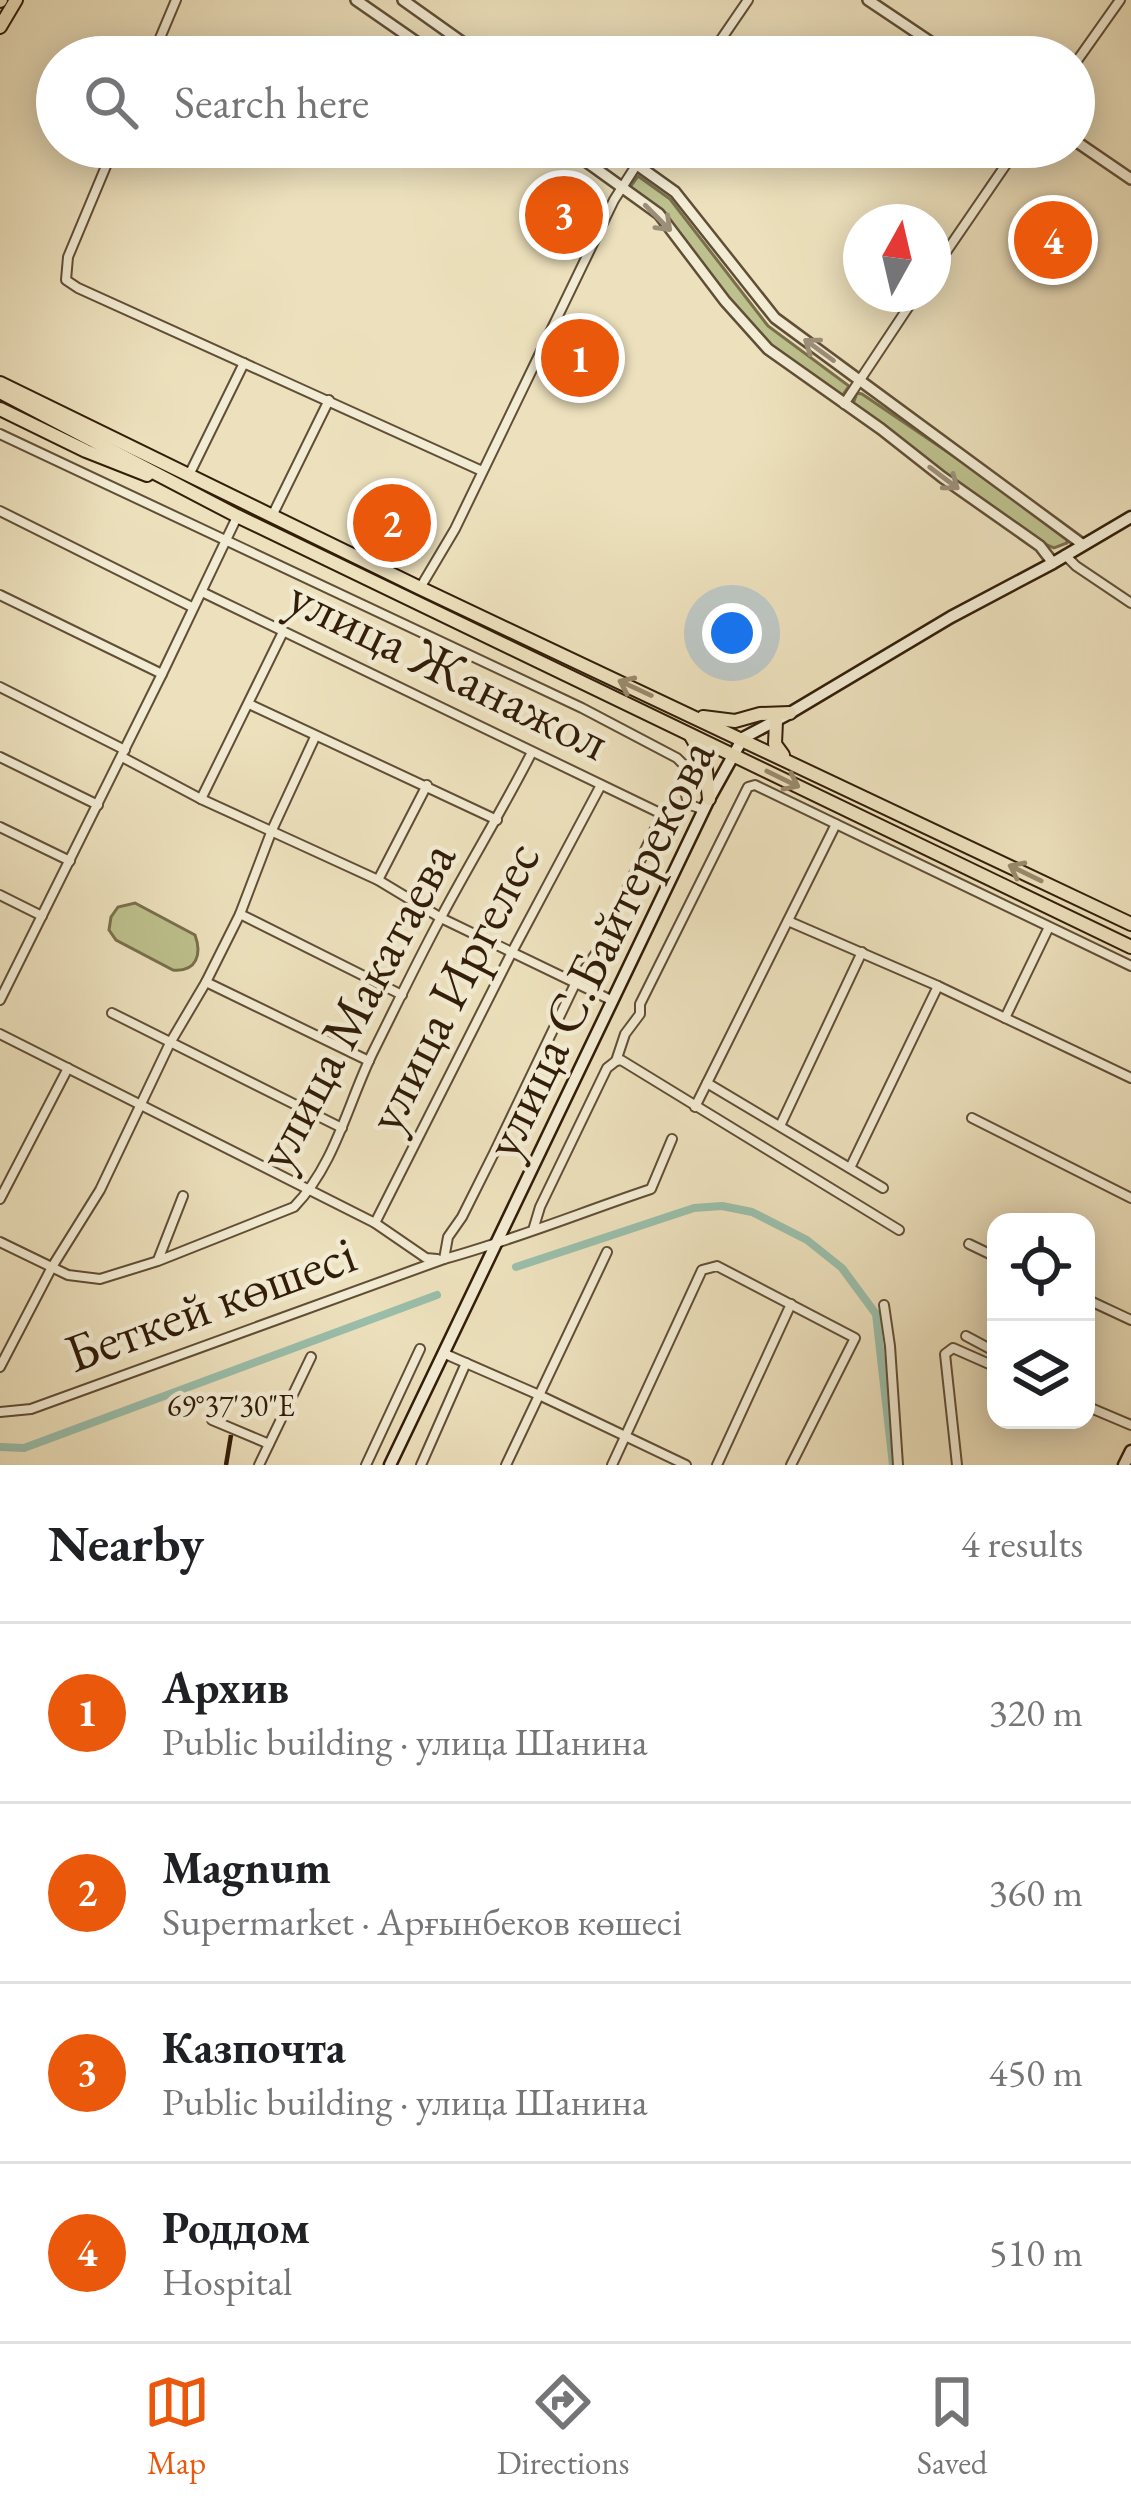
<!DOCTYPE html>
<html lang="en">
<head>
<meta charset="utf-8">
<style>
	body { margin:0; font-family:"EB Garamond",serif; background:#f2f2f2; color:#202124 }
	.controls { position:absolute; right:36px; bottom:36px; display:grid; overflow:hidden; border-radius:24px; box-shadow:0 6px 30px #0003 }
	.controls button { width:108px; height:108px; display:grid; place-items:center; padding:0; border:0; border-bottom:3px solid #e0e0e0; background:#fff; color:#202124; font:60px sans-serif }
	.compass { position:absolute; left:843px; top:204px; width:108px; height:108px; border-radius:50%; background:#fff; box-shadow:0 6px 30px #0003; rotate:8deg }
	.you { position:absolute; left:732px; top:633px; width:42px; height:42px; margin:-30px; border:9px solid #fff; border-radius:50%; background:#1a73e8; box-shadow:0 0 0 18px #1a73e833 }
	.badge { display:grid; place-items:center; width:78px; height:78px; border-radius:50%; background:#ea580c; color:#fff; font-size:39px; font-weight:700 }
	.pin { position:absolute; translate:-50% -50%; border:6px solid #fff; box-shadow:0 3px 12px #0006 }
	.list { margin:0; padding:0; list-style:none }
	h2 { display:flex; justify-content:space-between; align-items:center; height:156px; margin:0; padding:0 48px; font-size:51px }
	h2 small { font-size:39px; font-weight:400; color:#757577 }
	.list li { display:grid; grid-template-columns:78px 1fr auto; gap:36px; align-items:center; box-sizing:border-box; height:180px; padding:0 48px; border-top:3px solid #e0e0e0 }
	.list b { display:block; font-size:45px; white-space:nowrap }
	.list p { margin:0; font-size:39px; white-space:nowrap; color:#757577 }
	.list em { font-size:39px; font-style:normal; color:#757577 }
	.icon { flex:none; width:66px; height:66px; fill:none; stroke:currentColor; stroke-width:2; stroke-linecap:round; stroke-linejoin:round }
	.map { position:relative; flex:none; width:1131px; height:1465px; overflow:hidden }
	.search { position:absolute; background:#fff; box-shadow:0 6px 30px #0003; left:36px; right:36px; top:36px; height:132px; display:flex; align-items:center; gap:30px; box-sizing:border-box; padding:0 42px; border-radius:66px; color:#757577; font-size:45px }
	.sheet { height:876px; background:#fff }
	nav { display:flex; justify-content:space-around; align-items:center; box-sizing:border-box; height:168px; border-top:3px solid #e0e0e0; background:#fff; font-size:33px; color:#757577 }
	nav a { display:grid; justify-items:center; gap:6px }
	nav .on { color:#ea580c }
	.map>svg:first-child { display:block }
</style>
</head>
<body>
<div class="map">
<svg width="1131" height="1465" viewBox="0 0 1131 1465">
	<rect width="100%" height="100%" fill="#ede1bd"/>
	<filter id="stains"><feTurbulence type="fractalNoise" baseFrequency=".00167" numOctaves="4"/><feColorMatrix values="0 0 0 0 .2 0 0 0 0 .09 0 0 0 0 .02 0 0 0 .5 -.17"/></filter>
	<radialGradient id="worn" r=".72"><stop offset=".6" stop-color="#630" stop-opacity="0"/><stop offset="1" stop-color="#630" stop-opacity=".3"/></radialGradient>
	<g fill="#bdc18d" stroke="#786f4b" stroke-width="3">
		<polygon points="638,176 670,199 768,326 849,386 840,399 754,340 662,215 627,191"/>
		<polygon points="857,393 862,394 1067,533 1067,543 1054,548 1047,545 851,409"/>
		<path d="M 135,903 L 195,935 C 202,954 197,972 173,970 L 116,940 L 109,930 L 111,917 L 118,907 Z"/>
	</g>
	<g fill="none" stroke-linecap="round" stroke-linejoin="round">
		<g stroke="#9abeaa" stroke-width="8">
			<polyline points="516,1267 694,1208 722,1206 752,1212 807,1240 842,1268 876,1314 893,1465"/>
			<polyline points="0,1447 24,1448 437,1295"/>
		</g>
		<g stroke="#614e36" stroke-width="12">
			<g id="minor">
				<polyline points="152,57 176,0"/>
				<polyline points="709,57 748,0"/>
				<polyline points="1074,65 1120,0"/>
				<polyline points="114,147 68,257 66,280 78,288 482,471"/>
				<polyline points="933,271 1018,147"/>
				<polyline points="844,404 917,294"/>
				<polyline points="0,434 582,708 677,758 687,768 684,786 688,804 704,810"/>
				<polyline points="189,475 244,363"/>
				<polyline points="0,511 192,607"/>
				<polyline points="272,516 329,400"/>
				<polyline points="1065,555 1076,566 1131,603"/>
				<polyline points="420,588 455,529 614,200 648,147"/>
				<polyline points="202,592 662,814 599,949 576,982 494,1153 462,1217 448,1237 444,1259"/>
				<polyline points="0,595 162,674"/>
				<polyline points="0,687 125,750"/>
				<polyline points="249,704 497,820"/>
				<polyline points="0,757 98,805"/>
				<polyline points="122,757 201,799 378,880 441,918 613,1001"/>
				<polyline points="201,799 283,632"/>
				<polyline points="0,827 70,861"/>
				<polyline points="378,880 427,785"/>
				<polyline points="0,895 42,916"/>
				<polyline points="240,914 402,995"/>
				<polyline points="788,921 938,986 1131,1078"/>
				<polyline points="206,982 369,1061"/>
				<polyline points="0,1000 162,674 237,517"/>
				<polyline points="112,1013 342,1128"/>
				<polyline points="1005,1018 1049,927"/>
				<polyline points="0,1034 375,1223 426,1258 437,1259"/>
				<polyline points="616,1061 625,1034 640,1014 640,1004 748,787 755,785 1131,966"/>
				<polyline points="707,1083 883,1188"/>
				<polyline points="695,1107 836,824"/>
				<polyline points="972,1118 1131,1198"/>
				<polyline points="780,1126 862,952"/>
				<polyline points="850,1168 938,986"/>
				<polyline points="0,1199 68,1068"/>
				<polyline points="375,1223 512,952 601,785"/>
				<polyline points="534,1227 540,1207 607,1068 616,1061 621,1060 899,1230"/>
				<path d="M 0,1242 L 68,1275 L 100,1279 L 158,1261 L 294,1207 C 335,1165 348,1103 373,1052 C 395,1008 416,964 439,921 C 469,864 503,809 532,752"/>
				<polyline points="969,1244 996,1257"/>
				<polyline points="158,1260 183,1196"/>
				<polyline points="1086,1299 1131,1320"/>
				<polyline points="884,1305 890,1346 898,1465"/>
				<polyline points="966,1336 996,1352"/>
				<polyline points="443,1353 539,1395 686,1465"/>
				<polyline points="0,1367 52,1267 100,1190 170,1043 206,982 240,914 272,830 315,737"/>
				<polyline points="1086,1406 1131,1425"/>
				<path d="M 0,1412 L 31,1409 L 444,1259 C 514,1240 582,1212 651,1189 L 672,1139"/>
				<polyline points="212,1420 269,1444"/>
				<polyline points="259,1465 311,1357"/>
				<polyline points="366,1465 420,1349"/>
				<polyline points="421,1465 466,1363"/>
				<polyline points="506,1465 607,1252"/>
				<polyline points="612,1465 702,1270 717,1266 855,1338 791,1465"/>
				<polyline points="717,1465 791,1304"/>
				<polyline points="957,1465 945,1354 953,1348 996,1367"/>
			</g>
		</g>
		<g stroke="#614e36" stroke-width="14">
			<g id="tertiary">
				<polyline points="356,0 438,57"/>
				<polyline points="403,0 483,57"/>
				<polyline points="868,0 953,57"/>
				<polyline points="1074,140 1131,179"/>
				<polyline points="566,147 659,214 725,301 768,349 881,429 942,477 1040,546 1053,563"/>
				<polyline points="612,147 675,192 775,318 1082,544"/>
			</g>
		</g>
		<g stroke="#321d09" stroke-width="15">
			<g id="secondary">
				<polyline points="390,1465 709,799 743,738 790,713 951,617 1053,563 1131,517"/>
				<polyline points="1124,1465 1131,1451"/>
			</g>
		</g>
		<g stroke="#321d09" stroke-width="16">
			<g id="primary">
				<polyline points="0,1 1,0"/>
				<polyline points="0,27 16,0"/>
				<polyline points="0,383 420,588 1131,924"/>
				<polyline points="0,392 237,516 1131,947"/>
				<polyline points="0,409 86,451 147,475"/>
				<polyline points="703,717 735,721 760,714 790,713"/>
				<polyline points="776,721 775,744 783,755"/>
				<polyline points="691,736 705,761 709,799"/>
			</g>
		</g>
		<use href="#minor" stroke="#f3ecd4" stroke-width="8"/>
		<use href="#tertiary" stroke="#f3ecd4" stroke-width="9"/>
		<use href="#secondary" stroke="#f3ecd4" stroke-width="10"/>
		<use href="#primary" stroke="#ede1bd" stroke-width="12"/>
	</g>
	<defs><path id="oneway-shaft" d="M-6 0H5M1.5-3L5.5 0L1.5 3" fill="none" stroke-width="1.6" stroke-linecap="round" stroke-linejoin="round" transform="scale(3)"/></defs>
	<g stroke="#9c8f79">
		<use href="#oneway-shaft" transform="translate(658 218) rotate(45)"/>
		<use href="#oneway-shaft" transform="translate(819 350) rotate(-144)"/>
		<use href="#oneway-shaft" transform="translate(944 478) rotate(37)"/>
	</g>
	<g stroke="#99896c">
		<use href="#oneway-shaft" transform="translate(635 688) rotate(-155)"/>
		<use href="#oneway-shaft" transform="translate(783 779) rotate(26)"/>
		<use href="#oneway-shaft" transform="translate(1025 873) rotate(-154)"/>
	</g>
	<path fill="none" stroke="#321d09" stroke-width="4.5" d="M 226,1465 L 231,1435"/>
	<g text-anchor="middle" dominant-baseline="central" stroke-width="9" stroke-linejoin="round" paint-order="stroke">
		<g font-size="54" fill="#321d09" stroke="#f3ecd4">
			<text transform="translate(449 668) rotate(26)">улица Жанажол</text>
			<text transform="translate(598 948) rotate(-64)">улица С.Байтерекова</text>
			<text transform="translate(452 986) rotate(-63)">улица Иргелес</text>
			<text transform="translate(355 1005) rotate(-62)">улица Макатаева</text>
			<text transform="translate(210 1303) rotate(-20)">Беткей көшесі</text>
		</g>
	</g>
	<g font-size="30" text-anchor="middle" fill="#321d09" stroke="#f3ecd4" stroke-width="9" stroke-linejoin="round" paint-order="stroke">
		<text x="231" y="1416">69°37'30"E</text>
	</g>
	<rect width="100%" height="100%" filter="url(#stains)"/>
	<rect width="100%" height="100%" fill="url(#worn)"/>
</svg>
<div class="controls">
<button><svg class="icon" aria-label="locate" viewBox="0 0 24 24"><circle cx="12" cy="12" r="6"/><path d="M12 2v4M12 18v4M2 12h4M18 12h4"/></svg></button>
<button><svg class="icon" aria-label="layers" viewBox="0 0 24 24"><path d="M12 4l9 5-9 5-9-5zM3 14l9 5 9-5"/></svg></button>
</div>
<svg class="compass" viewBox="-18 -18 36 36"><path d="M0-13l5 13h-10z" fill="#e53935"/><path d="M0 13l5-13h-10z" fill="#757577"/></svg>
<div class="you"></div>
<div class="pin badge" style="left:580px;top:358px">1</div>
<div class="pin badge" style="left:392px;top:523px">2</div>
<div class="pin badge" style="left:564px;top:215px">3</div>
<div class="pin badge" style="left:1053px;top:240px">4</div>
<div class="search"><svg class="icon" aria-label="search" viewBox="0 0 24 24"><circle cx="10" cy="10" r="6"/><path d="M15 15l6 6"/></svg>Search here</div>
</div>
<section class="sheet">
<h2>Nearby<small>4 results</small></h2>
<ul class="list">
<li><span class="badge">1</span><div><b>Архив</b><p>Public building · улица Шанина</p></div><em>320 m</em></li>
<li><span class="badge">2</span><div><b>Magnum</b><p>Supermarket · Арғынбеков көшесі</p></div><em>360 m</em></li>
<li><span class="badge">3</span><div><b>Казпочта</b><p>Public building · улица Шанина</p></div><em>450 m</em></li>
<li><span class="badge">4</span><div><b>Роддом</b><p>Hospital</p></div><em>510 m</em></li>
</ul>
</section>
<nav>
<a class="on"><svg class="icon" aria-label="map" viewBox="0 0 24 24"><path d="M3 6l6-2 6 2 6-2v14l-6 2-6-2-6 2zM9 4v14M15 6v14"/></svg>Map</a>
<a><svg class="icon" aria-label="directions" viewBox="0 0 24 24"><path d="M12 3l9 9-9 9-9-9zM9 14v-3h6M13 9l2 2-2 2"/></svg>Directions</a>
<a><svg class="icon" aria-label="saved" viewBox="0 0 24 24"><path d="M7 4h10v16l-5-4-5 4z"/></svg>Saved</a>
</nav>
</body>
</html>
